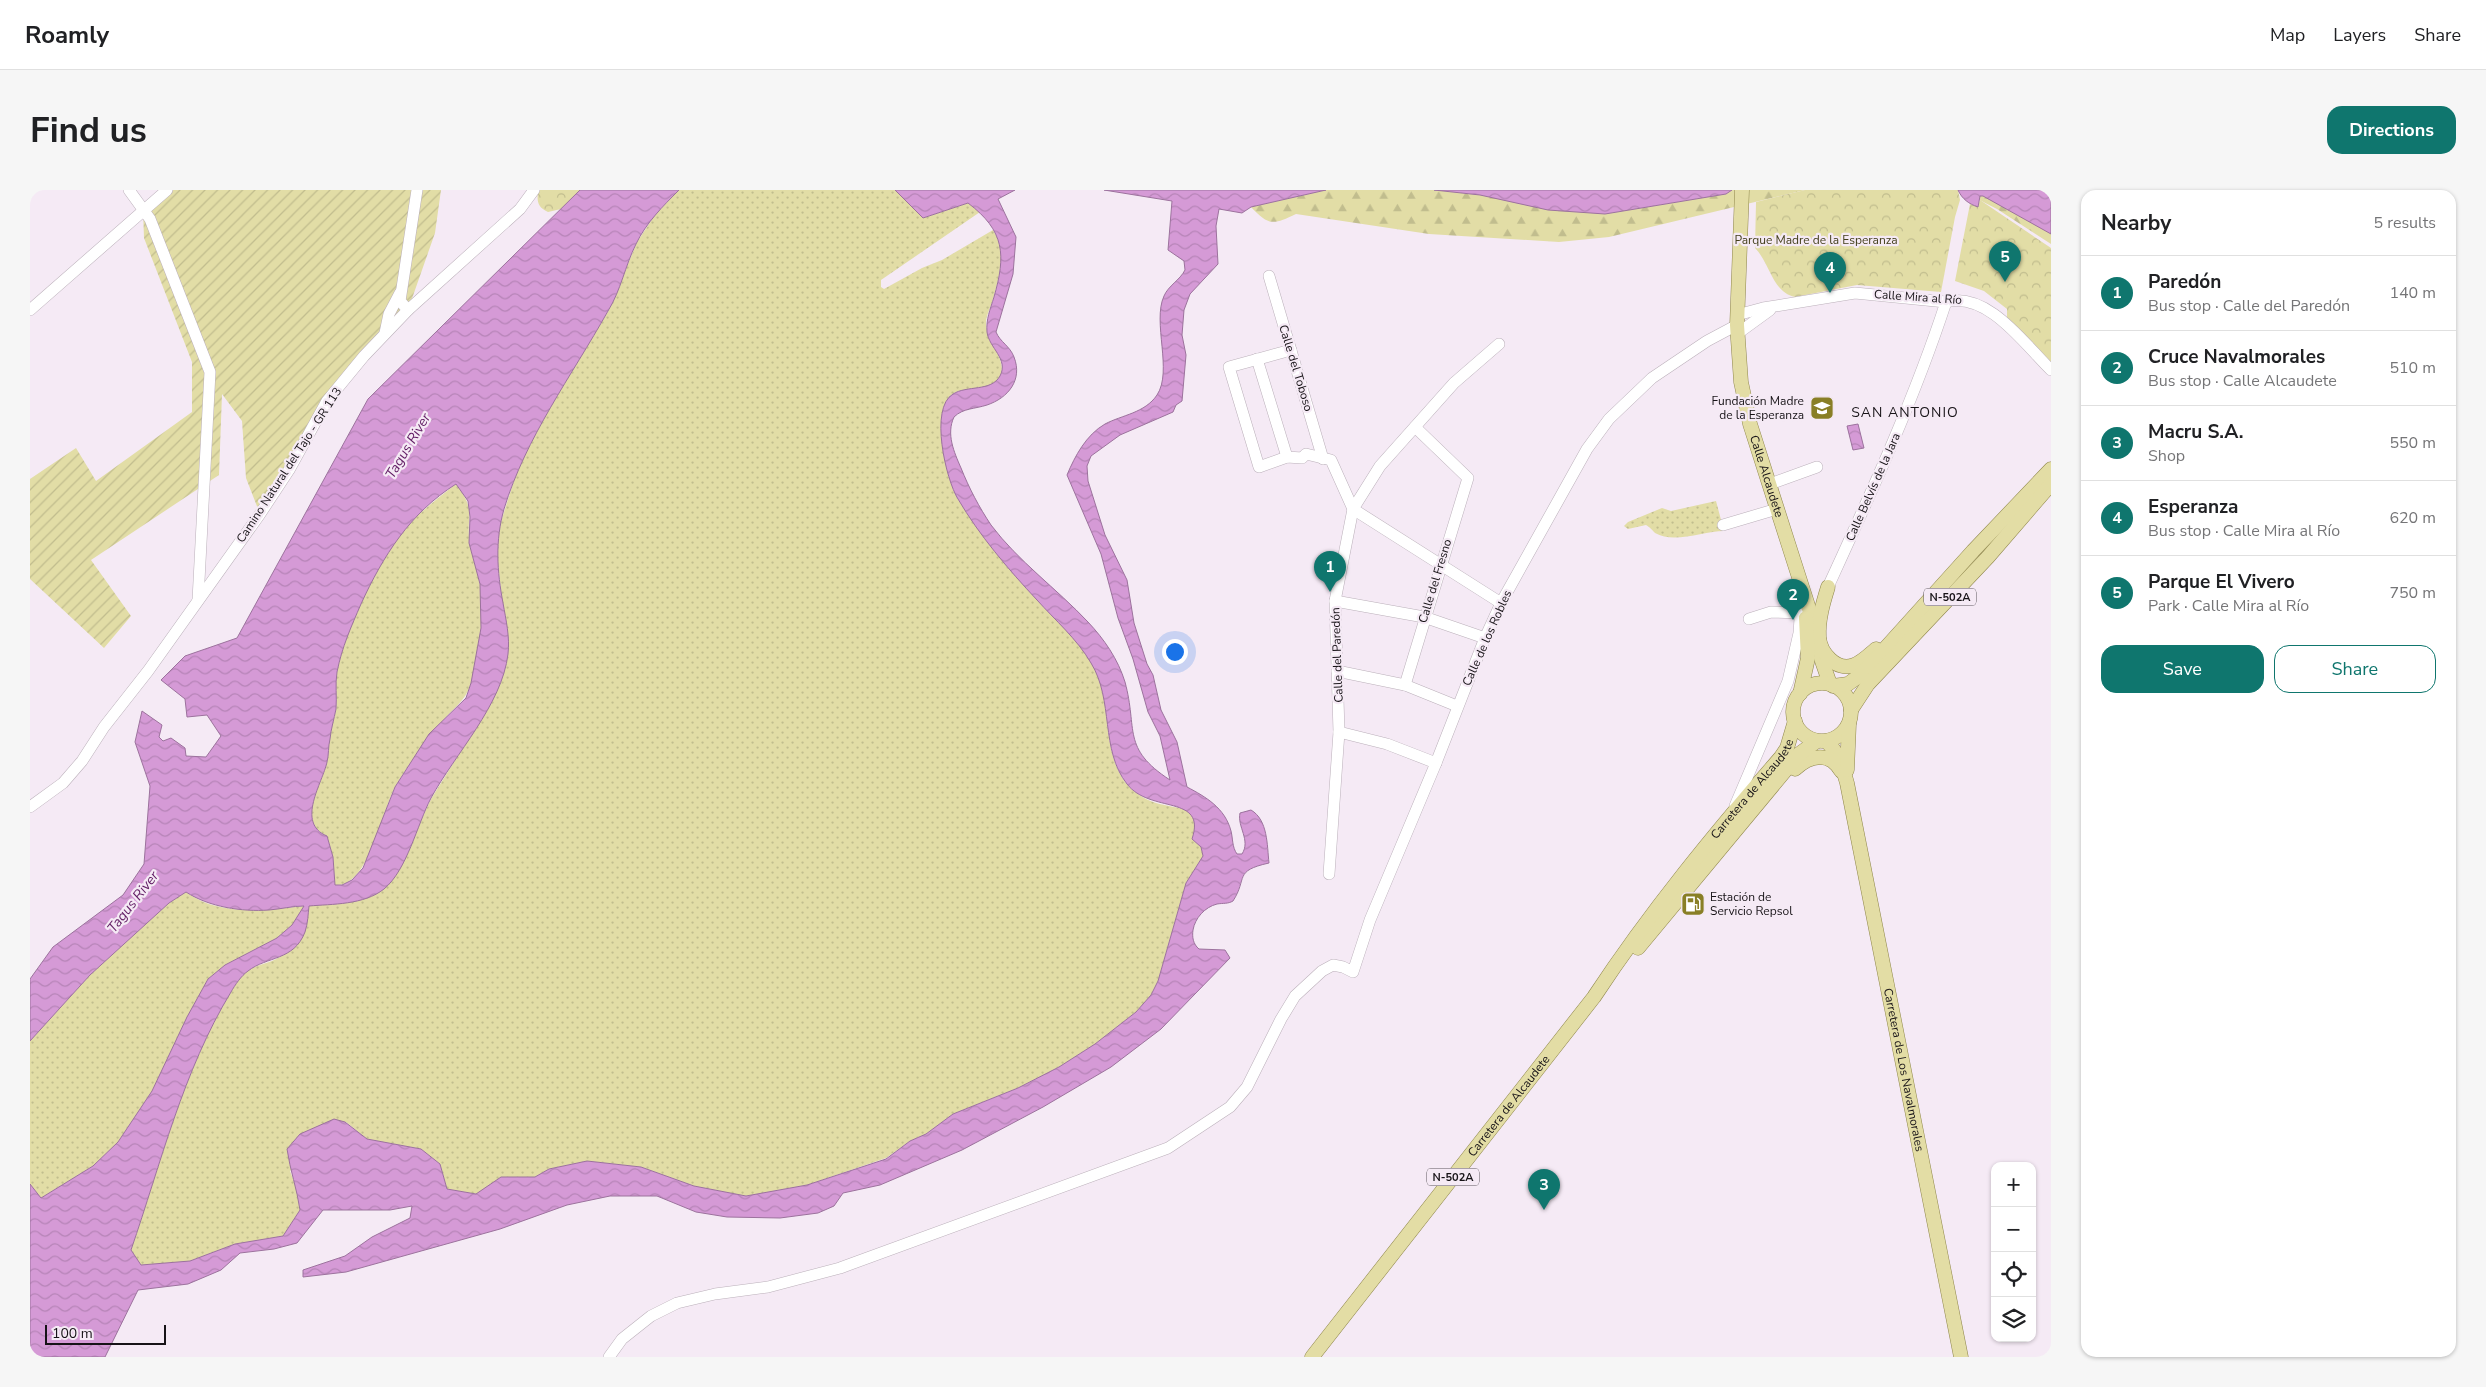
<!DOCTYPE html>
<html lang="en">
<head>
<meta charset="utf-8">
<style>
	body { margin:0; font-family:"Nunito Sans",sans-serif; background:#f6f6f6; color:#202124 }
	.controls { position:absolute; right:15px; bottom:15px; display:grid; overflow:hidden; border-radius:10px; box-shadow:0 1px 4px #0004 }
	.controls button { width:45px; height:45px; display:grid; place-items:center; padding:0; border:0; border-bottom:1px solid #e0e0e0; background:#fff; color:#202124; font:25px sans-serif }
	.scale { position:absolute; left:15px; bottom:12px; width:121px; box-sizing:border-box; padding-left:5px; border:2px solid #171317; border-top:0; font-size:14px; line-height:18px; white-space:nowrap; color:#171317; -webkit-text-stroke:4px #f5eaf5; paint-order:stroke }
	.you { position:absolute; left:1144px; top:461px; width:18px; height:18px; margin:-12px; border:4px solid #fff; border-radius:50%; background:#1a73e8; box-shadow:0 0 0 8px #1a73e833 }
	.badge { display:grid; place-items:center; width:32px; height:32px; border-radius:50%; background:#0f766e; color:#fff; font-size:16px; font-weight:700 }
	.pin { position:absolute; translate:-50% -41px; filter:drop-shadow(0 1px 2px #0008) }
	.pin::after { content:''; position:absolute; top:26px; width:18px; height:15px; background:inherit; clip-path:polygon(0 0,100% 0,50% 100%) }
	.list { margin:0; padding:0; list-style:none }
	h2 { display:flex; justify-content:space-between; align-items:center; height:65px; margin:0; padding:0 20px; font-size:21px }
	h2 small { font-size:16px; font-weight:400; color:#757577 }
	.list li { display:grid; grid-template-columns:32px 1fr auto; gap:15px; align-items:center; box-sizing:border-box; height:75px; padding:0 20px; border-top:1px solid #e0e0e0 }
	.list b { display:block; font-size:19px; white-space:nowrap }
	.list p { margin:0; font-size:16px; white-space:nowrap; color:#757577 }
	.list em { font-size:16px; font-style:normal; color:#757577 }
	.actions { display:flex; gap:10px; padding:15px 20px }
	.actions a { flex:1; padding:11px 0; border:1px solid #0f766e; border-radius:15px; text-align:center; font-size:18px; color:#0f766e }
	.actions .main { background:#0f766e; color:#fff }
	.icon { flex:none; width:28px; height:28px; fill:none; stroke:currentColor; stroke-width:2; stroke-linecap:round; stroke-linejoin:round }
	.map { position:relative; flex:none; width:2021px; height:1167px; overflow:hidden; border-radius:15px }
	header { display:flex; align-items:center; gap:30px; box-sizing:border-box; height:70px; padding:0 25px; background:#fff; border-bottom:1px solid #e0e0e0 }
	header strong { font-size:24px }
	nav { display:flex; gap:28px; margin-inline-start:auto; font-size:18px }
	.intro { display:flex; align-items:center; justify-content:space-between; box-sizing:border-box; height:120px; padding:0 30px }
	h1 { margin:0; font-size:35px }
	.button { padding:12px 22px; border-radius:15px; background:#0f766e; color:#fff; font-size:18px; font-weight:700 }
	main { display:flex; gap:30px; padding:0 30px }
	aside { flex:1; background:#fff; border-radius:15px; box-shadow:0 1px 4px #0004 }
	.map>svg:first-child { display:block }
</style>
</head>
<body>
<header>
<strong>Roamly</strong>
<nav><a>Map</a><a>Layers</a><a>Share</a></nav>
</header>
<div class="intro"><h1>Find us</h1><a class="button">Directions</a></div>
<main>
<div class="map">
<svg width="2021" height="1167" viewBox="0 0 2021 1167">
	<defs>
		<pattern id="grass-dots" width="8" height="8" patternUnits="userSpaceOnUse" patternTransform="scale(1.25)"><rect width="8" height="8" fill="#e2dda6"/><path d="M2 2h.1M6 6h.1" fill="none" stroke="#c1bd8e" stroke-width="1.8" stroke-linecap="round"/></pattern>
		<pattern id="forest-firs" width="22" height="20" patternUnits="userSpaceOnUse" patternTransform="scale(1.25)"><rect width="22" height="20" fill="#e2dda6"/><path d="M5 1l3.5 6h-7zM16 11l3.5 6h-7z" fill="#c1bd8e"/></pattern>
		<pattern id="park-crowns" width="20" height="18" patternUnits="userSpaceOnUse" patternTransform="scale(1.25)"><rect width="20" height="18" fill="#e2dda6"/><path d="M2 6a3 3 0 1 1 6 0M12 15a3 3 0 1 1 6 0" fill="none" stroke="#c1bd8e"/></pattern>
		<pattern id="garden-furrows" width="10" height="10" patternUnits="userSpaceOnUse" patternTransform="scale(1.25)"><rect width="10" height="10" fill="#e2dda6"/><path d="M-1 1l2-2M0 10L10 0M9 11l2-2" fill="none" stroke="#c1bd8e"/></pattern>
		<pattern id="water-waves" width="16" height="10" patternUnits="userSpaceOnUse" patternTransform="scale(1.25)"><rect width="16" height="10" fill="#d59ad6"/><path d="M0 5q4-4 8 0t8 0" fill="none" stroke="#b684b7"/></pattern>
	</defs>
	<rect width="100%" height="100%" fill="#f5eaf5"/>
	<g fill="url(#grass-dots)">
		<path d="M 649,0 L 865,0 L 893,28 L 938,13 L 950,22 L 851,90 L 851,97 L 854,99 L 892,78 L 912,70 L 963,40 C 965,44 969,49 970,53 C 975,65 967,96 963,109 C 961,116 957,124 956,131 C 955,151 980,171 969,188 C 960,202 937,196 924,203 C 899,217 916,291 929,311 C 951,346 978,379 1006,409 C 1025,430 1049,450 1063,475 C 1083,511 1071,559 1095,592 C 1102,601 1115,610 1126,613 C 1149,620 1174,615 1162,649 L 1171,657 L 1173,666 L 1156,693 L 1128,791 L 1121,805 L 1106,822 L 1065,854 L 1029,877 L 988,898 L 923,924 L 896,944 L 880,951 L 856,968 L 777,995 L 716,1006 L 664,996 L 611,977 L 557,971 L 519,979 L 505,987 L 471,987 L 447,1004 L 417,999 L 410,974 L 391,959 L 337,949 L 316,932 L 260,981 L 267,999 L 270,1020 L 253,1046 L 205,1054 L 160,1071 L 111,1075 L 101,1060 C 131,973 153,881 201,802 C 205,795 211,786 217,781 C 224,776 234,774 242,771 C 268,760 277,743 279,715 L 333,709 L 352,700 L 366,684 L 401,609 L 460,514 L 475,480 L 478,463 L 467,365 L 468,341 L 488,278 L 515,226 L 579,120 L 607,52 L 625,25 Z"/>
		<path d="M 426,294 C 448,323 435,324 440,354 C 442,368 448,381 450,395 C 454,427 450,463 441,493 C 436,511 423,518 412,532 C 396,552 378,574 365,597 C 352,621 339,698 305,695 L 303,667 L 297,646 C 265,632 293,592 297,572 C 299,565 298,557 299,549 C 301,539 304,530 306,520 C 307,507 305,494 307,482 C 315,441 346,369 374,339 C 390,322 408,308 426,294 Z"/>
		<path d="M 1686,311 L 1694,341 C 1674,341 1644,354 1625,343 C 1622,340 1620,337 1616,335 L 1598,339 L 1594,336 L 1598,332 L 1632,318 L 1641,321 Z"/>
		<path d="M 156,702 C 189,727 237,720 275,716 L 262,735 L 247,748 L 195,775 L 178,789 L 122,901 L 88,952 L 63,976 L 11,1008 L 0,994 L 0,851 L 60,785 L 139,713 Z"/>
	</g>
	<g fill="url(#forest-firs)">
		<path d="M 1296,0 L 1404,0 L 1450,5 L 1575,24 L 1696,4 L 1702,0 L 1775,0 L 1579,47 L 1529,52 L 1399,44 L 1266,24 C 1243,35 1239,36 1221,17 Z"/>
		<polygon points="1930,0 1960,0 2021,40 2021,54 1967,19"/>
	</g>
	<g fill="url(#park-crowns)">
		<path d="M 508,0 L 550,0 L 531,19 L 518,22 C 507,17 507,11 508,0 Z"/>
		<path d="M 1775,0 L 1928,0 L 1930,10 L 1925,27 L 1911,102 L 1827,95 L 1765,107 C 1742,102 1740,73 1725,58 L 1726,12 Z"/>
		<polygon points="1950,10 2021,58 2021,174 1977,128 1977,119 1954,101 1925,91 1940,14 1948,16"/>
	</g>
	<polygon fill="url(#garden-furrows)" points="138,0 411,0 405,43 378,120 297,211 230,324 216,288 212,231 192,204 189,285 61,370 101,426 74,458 0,389 0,289 46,258 66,291 162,222 162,172 114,48 113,19"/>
	<g fill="url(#water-waves)" stroke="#9c729d" fill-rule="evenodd">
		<path d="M 550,0 L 649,0 C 633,16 616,33 606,54 C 595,76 591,100 578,121 C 541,187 496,247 474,319 C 465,351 467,381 473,413 C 476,430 480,447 478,464 C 472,515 425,564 401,608 C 387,635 377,680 354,699 C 334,715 302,714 279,716 C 278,724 278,733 275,742 C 264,771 237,766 218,781 C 211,786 205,795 201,802 C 153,881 131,973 101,1060 L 111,1075 L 160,1071 L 205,1054 L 253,1046 L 270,1020 C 267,999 260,980 257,959 L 270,944 L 304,929 L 315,932 L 337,949 L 391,959 L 410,974 L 417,999 L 446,1004 L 471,987 L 505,987 L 519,979 L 557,971 L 611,977 L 664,996 L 716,1006 L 777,995 L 856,969 L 880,951 L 896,944 L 923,924 L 988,898 L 1029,877 L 1065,854 L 1106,822 L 1121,805 L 1128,791 L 1156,693 L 1173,666 L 1171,657 L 1162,649 C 1177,604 1120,624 1097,594 C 1070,560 1084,510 1061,473 C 1047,449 1025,430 1007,410 C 978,379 949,345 928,309 C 916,290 899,218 923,204 C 937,195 961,202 970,186 C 979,169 959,158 957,142 C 956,129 960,120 964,107 C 976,65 975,41 938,13 L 893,28 L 865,0 L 985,0 L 968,9 L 986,47 L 983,84 L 966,142 C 970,152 980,156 984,167 C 993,190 978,208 957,215 C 945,219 933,218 924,227 C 916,244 924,262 931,278 C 939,298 949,317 961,335 C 988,371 1027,399 1058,432 C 1074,449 1088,469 1095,492 C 1108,540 1091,558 1140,590 L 1130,546 L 1118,522 L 1103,469 L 1088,428 L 1071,364 L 1037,285 C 1045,266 1056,245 1075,234 C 1092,225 1115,223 1127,205 C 1143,181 1122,132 1134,106 C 1138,96 1150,90 1155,80 L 1154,71 L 1138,60 L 1142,11 L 1074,0 L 1296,0 L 1221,17 L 1212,23 L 1189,19 L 1186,36 L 1188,74 L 1160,104 L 1154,120 L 1152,145 L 1156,165 L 1152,211 L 1146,215 L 1143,222 L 1090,245 L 1061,266 L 1057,276 L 1058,291 L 1075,345 L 1097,390 L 1104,433 L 1117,474 L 1123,485 L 1131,520 L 1147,552 L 1157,597 C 1176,607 1195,618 1201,641 C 1203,649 1202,657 1207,664 L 1212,664 C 1221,650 1207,637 1210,623 L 1221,620 C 1238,630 1237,655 1239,673 C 1203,681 1218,688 1203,711 C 1198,714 1193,713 1187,714 C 1175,717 1165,728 1163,740 C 1162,747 1163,754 1169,759 L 1195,760 L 1200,768 L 1131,839 L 1081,877 L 1013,917 L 932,960 L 850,995 L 813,1003 L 804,1016 L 788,1023 L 750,1028 L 697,1027 L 666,1022 L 627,1006 L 580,1006 L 537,1015 L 470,1039 L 316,1082 L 273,1087 L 273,1080 L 315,1066 L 342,1047 L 380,1028 L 382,1016 L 360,1020 L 293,1020 L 267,1053 L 244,1059 L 210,1063 L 191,1080 L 158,1094 L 108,1100 L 75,1167 L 0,1167 L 0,994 L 11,1008 L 63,976 L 88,952 L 122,901 L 157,827 L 178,789 L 195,775 L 247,748 L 262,735 L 274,716 C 263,716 251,719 239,720 C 212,722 179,717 156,702 L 139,713 L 60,785 L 0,851 L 0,789 L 23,757 L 93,705 L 114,674 L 120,596 L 105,552 L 112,521 L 132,535 L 129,547 L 133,551 L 141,548 L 155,558 L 156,566 L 176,567 L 191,546 L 177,525 L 157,527 L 155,509 L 131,490 L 155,466 L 207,448 L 338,209 ZM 426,294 L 438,311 L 440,327 L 439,353 L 450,394 L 451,438 L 441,493 L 436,508 L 399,544 L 365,597 L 333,678 L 322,690 L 312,695 L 305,695 L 303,667 L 297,646 C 265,633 293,592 297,572 C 299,564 298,557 300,549 C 301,539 304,529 306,519 C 307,507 305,494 307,482 C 312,457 321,437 331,414 C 353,366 380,323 426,294 Z"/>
		<polygon points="1404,0 1702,0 1696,4 1575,24 1518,20 1450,5"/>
		<path d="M 1928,0 L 2021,0 L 2021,44 L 1953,6 L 1950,6 L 1948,17 C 1939,14 1932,9 1928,0 Z"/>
		<polygon points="1828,234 1834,258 1823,260 1817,236"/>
	</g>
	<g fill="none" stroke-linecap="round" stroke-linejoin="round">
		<g stroke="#bbb0ba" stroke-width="12">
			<g id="minor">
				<polyline points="99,0 120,29 180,182 168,410"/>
				<polyline points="1239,86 1293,269"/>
				<polyline points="0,120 137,0"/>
				<polyline points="378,120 370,111 387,0"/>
				<path d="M 1707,125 L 1733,118 L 1825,103 L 1916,112 C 1958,101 1995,155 2021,180"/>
				<polyline points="355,143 359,124 370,103"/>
				<polyline points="1707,144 1740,120"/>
				<polyline points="1261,160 1199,177 1229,277 1257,267 1272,268 1276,264 1301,270 1323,319"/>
				<polyline points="1227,169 1257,267"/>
				<polyline points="1740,294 1787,277"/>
				<polyline points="1323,319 1471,413"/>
				<polyline points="1693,335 1747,319"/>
				<path d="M 1798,397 C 1841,303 1884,210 1916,112"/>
				<polyline points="1305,411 1394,427 1455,448"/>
				<polyline points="1719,429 1741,422 1770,423"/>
				<polyline points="1307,481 1375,495 1427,516"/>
				<polyline points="1375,495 1438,288 1385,237"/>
				<polyline points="1309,542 1357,554 1406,573"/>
				<polyline points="1705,616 1758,491 1769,443 1772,399"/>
				<polyline points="0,617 33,593 52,571 74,537 118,481 230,324 259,280 297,211 334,166 378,120 490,19 504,0"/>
				<polyline points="1299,684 1309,542 1305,411 1323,319 1350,276 1424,193 1469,154"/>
				<polyline points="579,1167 592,1149 621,1126 647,1113 685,1104 738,1097 810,1078 1138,958 1200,917 1217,897 1251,829 1265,806 1292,781 1303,775 1313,777 1323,782 1340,730 1406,573 1455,448 1471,413 1557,259 1579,229 1622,188 1677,151 1707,135"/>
			</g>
		</g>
		<g stroke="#8f874c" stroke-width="15">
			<g id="major">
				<path id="s1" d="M 1712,0 L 1707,135 L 1711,192 L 1720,234 L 1789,450 L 1792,471 L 1800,494"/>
				<path d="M 1798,397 C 1793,413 1788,430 1789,447 C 1790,463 1807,482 1824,475 C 1832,472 1840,464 1846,459"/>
				<circle cx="1792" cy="522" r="29"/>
				<polyline points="1803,496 1818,494 1833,483 1943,361 2021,279"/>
				<polyline points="1770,504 1778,468 1776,428"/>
				<polyline points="1821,520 1838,494 1958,367 2021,294"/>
				<path id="s2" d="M 1796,551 C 1809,563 1812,576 1817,593 L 1931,1167"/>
				<path d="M 1765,579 C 1780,565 1800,561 1811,581"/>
				<polyline points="1817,580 1819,534"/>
				<polyline points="1608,758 1769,564 1787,551"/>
				<path id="s3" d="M 1282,1167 L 1564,807 C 1620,722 1685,643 1751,567 L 1757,558 L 1765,531"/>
			</g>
		</g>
		<use href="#minor" stroke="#fff" stroke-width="11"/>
		<use href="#major" stroke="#e3dda5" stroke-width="14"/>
	</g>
	<defs>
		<g id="school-square" transform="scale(1.25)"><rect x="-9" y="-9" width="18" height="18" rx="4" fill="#897f26" stroke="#f5eaf5"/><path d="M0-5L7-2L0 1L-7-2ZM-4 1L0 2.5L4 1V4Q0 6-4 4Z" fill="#fff"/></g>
		<g id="fuel-square" transform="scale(1.25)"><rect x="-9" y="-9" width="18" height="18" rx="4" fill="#897f26" stroke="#f5eaf5"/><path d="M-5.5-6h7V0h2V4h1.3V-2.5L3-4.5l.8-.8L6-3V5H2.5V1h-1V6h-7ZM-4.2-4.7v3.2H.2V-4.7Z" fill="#fff"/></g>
	</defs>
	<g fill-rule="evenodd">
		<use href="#school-square" x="1792" y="218"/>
		<use href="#fuel-square" x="1663" y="714"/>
	</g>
	<g text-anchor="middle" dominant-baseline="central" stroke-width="4.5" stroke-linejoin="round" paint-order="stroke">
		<g fill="#f5eaf5" stroke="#5a545a" stroke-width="1">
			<rect x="1894" y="398.5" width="52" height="17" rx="4"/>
			<rect x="1397" y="978.5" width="52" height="17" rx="4"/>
		</g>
		<g font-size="11" font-weight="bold" fill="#171317">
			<text x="1920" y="407">N-502A</text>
			<text x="1423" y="987">N-502A</text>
		</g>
		<g font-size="12" fill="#423e1a" stroke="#f5eaf5">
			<text x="1786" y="50">Parque Madre de la Esperanza</text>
		</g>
		<g font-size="12" fill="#171317" stroke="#f5eaf5">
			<text transform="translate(1888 107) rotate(4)">Calle Mira al Río</text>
			<text transform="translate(1266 178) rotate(73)">Calle del Toboso</text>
			<text transform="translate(259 275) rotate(-57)">Camino Natural del Tajo - GR 113</text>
			<text stroke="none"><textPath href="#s1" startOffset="290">Calle Alcaudete</textPath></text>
			<text transform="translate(1843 297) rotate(-66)">Calle Belvís de la Jara</text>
			<text transform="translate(1405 391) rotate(-73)">Calle del Fresno</text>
			<text transform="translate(1457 448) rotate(-66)">Calle de los Robles</text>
			<text transform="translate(1307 465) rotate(-92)">Calle del Paredón</text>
			<text stroke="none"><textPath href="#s3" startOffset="719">Carretera de Alcaudete</textPath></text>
			<text stroke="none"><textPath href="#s2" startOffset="340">Carretera de Los Navalmorales</textPath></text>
			<text stroke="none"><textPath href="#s3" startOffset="319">Carretera de Alcaudete</textPath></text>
		</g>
		<g font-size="12" fill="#171317" stroke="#f5eaf5" text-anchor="end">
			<text x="1774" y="211">Fundación Madre<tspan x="1774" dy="14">de la Esperanza</tspan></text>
			<text x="1680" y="707" text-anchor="start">Estación de<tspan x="1680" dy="14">Servicio Repsol</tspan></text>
		</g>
		<g font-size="14" letter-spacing="1" fill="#171317" stroke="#f5eaf5">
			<text x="1875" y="222">SAN ANTONIO</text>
		</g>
		<g font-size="14" font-style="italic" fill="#601b63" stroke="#f5eaf5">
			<text transform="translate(378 256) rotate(-59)">Tagus River</text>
			<text transform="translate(103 712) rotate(-52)">Tagus River</text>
		</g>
	</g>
</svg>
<div class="controls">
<button>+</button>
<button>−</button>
<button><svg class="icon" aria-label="locate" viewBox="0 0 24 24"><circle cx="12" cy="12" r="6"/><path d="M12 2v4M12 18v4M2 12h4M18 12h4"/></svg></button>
<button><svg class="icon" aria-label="layers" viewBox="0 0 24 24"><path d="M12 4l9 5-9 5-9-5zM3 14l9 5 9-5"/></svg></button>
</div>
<div class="scale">100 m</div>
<div class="you"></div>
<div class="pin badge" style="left:1300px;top:402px">1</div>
<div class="pin badge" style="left:1763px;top:430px">2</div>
<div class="pin badge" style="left:1514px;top:1020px">3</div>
<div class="pin badge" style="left:1800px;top:103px">4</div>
<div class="pin badge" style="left:1975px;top:92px">5</div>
</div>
<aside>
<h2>Nearby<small>5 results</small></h2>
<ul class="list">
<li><span class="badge">1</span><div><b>Paredón</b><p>Bus stop · Calle del Paredón</p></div><em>140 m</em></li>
<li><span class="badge">2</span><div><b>Cruce Navalmorales</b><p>Bus stop · Calle Alcaudete</p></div><em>510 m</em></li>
<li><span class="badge">3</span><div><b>Macru S.A.</b><p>Shop</p></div><em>550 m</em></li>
<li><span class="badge">4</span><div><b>Esperanza</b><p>Bus stop · Calle Mira al Río</p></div><em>620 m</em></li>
<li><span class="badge">5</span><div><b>Parque El Vivero</b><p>Park · Calle Mira al Río</p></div><em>750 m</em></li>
</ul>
<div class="actions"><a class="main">Save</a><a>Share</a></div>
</aside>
</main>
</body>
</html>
